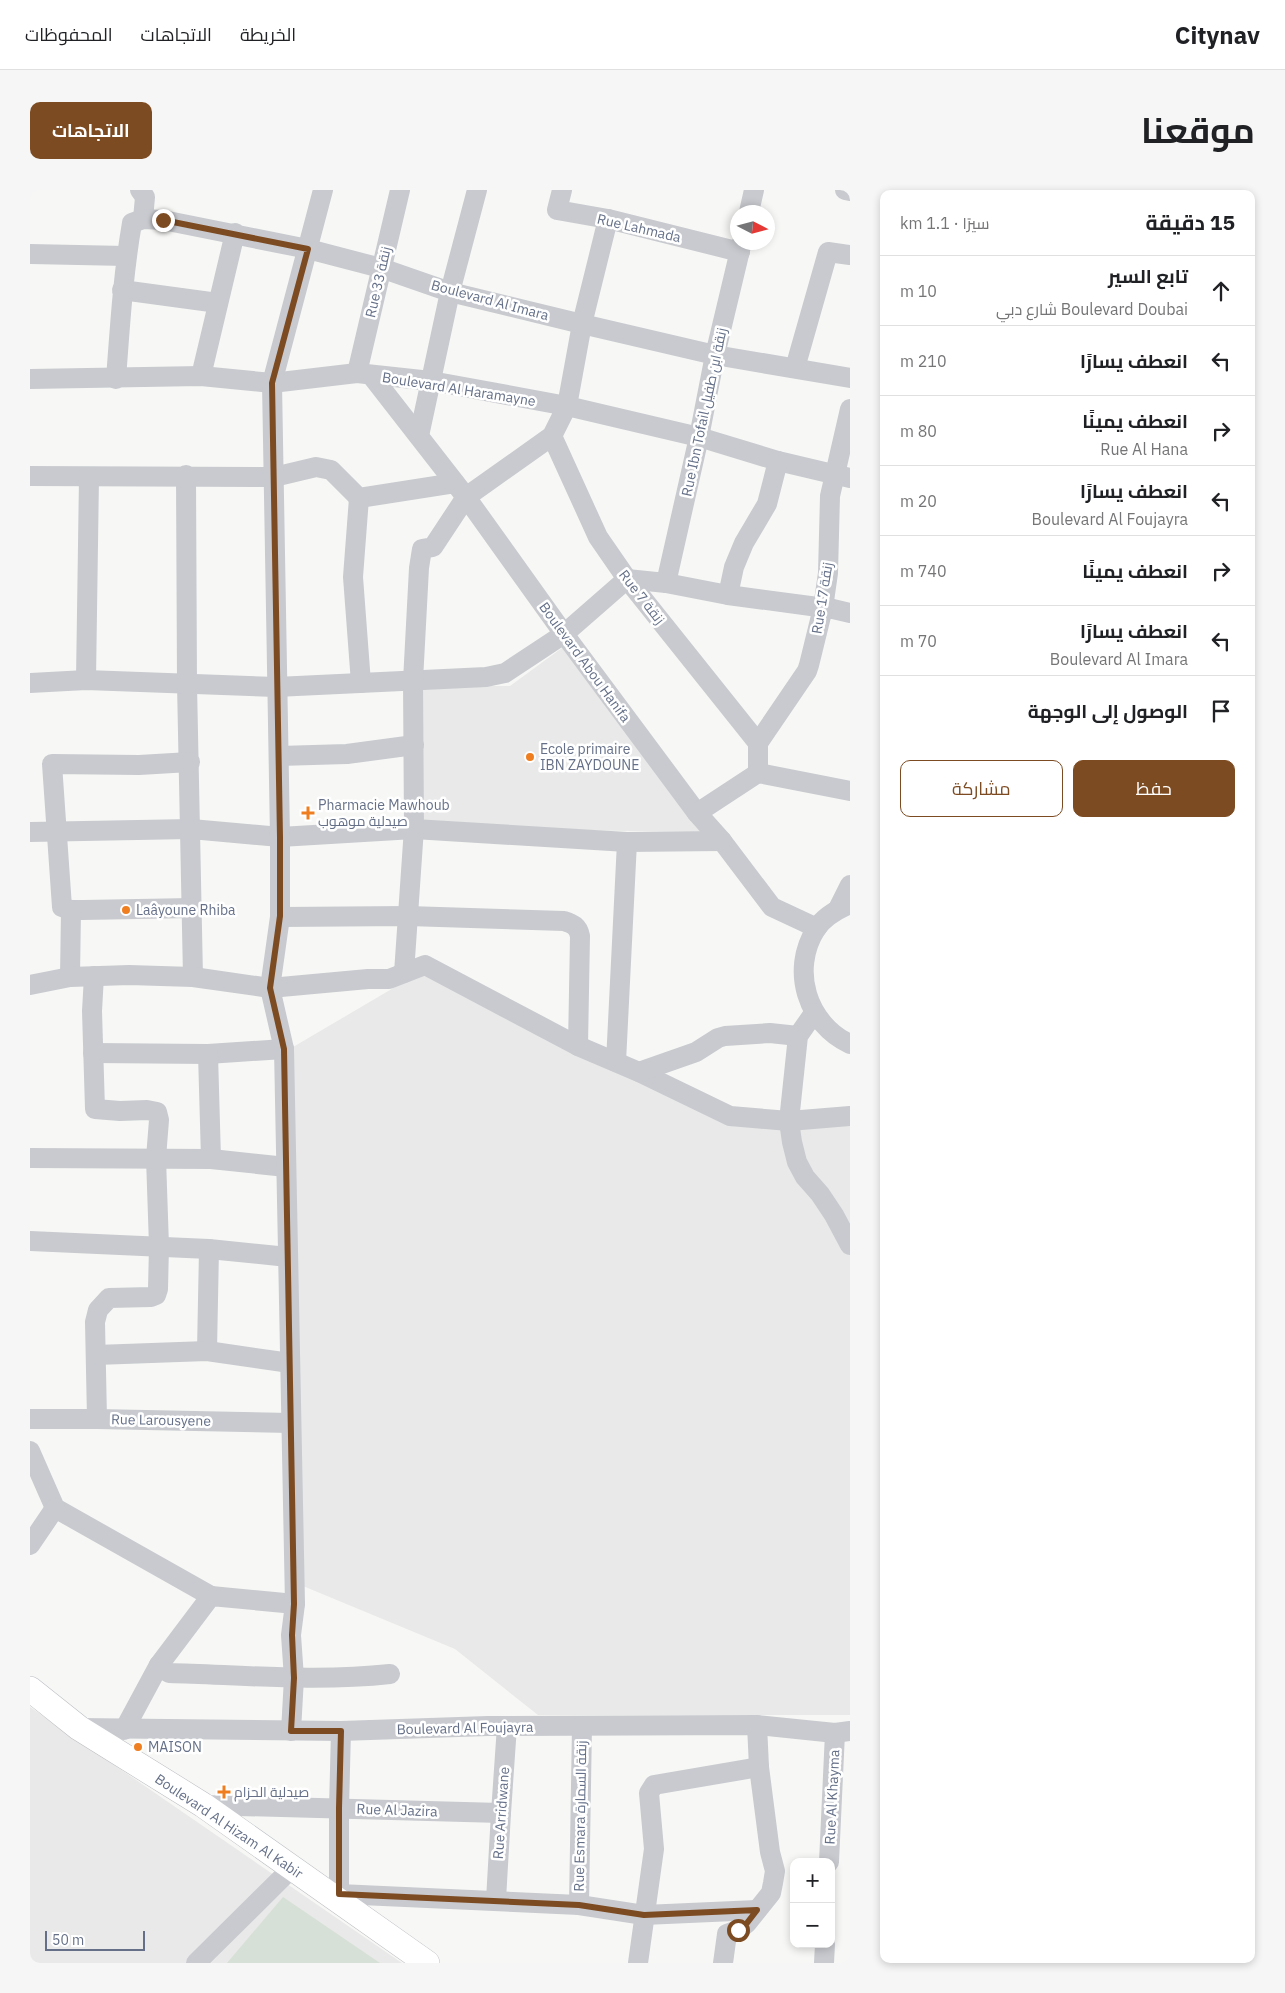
<!DOCTYPE html>
<html lang="ar">
<head>
<meta charset="utf-8">
<style>
	body { margin:0; font-family:"IBM Plex Sans",Cairo,sans-serif; background:#f6f6f6; color:#202124; direction:rtl }
	.controls { position:absolute; right:15px; bottom:15px; display:grid; overflow:hidden; border-radius:10px; box-shadow:0 2px 8px #0003 }
	.controls button { width:45px; height:45px; display:grid; place-items:center; padding:0; border:0; border-bottom:1px solid #e0e0e0; background:#fff; color:#202124; font:25px sans-serif }
	.compass { position:absolute; left:700px; top:15px; width:45px; height:45px; border-radius:50%; background:#fff; box-shadow:0 2px 8px #0003; rotate:96deg }
	.scale { position:absolute; left:15px; bottom:12px; width:100px; box-sizing:border-box; padding-left:5px; border:2px solid #657088; border-top:0; font-size:14px; line-height:18px; white-space:nowrap; color:#657088; -webkit-text-stroke:4px #fff; paint-order:stroke }
	.stop { position:absolute; width:15px; height:15px; margin:-11px; border:4px solid #7d4b22; border-radius:50%; background:#fff }
	.stop.end { background:#7d4b22; border-color:#fff; box-shadow:0 1px 5px #0008 }
	.list { margin:0; padding:0; list-style:none }
	h2 { display:flex; justify-content:space-between; align-items:center; height:65px; margin:0; padding:0 20px; font-size:21px }
	h2 small { font-size:16px; font-weight:400; color:#757577 }
	.list li { display:grid; grid-template-columns:32px 1fr auto; gap:15px; align-items:center; box-sizing:border-box; height:70px; padding:0 20px; border-top:1px solid #e0e0e0 }
	.list b { display:block; font-size:19px; white-space:nowrap }
	.list p { margin:0; font-size:16px; white-space:nowrap; color:#757577 }
	.list em { font-size:16px; font-style:normal; color:#757577 }
	.actions { display:flex; gap:10px; padding:15px 20px }
	.actions a { flex:1; padding:11px 0; border:1px solid #7d4b22; border-radius:10px; text-align:center; font-size:18px; color:#7d4b22 }
	.actions .main { background:#7d4b22; color:#fff }
	.icon { flex:none; width:28px; height:28px; fill:none; stroke:currentColor; stroke-width:2; stroke-linecap:round; stroke-linejoin:round }
	.map { position:relative; flex:none; width:820px; height:1773px; overflow:hidden; direction:ltr; border-radius:10px }
	header { display:flex; align-items:center; gap:30px; box-sizing:border-box; height:70px; padding:0 25px; background:#fff; border-bottom:1px solid #e0e0e0 }
	header strong { font-size:24px }
	nav { display:flex; gap:28px; margin-inline-start:auto; font-size:18px }
	.intro { display:flex; align-items:center; justify-content:space-between; box-sizing:border-box; height:120px; padding:0 30px }
	h1 { margin:0; font-size:35px }
	.button { padding:12px 22px; border-radius:10px; background:#7d4b22; color:#fff; font-size:18px; font-weight:700 }
	main { display:flex; gap:30px; padding:0 30px }
	aside { flex:1; background:#fff; border-radius:10px; box-shadow:0 2px 8px #0003 }
	.map>svg:first-child { display:block }
</style>
</head>
<body>
<header>
<strong>Citynav</strong>
<nav><a>الخريطة</a><a>الاتجاهات</a><a>المحفوظات</a></nav>
</header>
<div class="intro"><h1>موقعنا</h1><a class="button">الاتجاهات</a></div>
<main>
<aside>
<h2>15 دقيقة<small>سيرًا · 1.1 km</small></h2>
<ul class="list">
<li><svg class="icon" aria-label="ahead" viewBox="0 0 24 24"><path d="M12 20V5M6 11l6-6 6 6"/></svg><div><b>تابع السير</b><p>Boulevard Doubai شارع دبي</p></div><em>10 m</em></li>
<li><svg class="icon" aria-label="left" viewBox="0 0 24 24"><path d="M17 20v-9H6M10 6l-5 5 5 5"/></svg><div><b>انعطف يسارًا</b></div><em>210 m</em></li>
<li><svg class="icon" aria-label="right" viewBox="0 0 24 24"><path d="M7 20v-9h11M14 6l5 5-5 5"/></svg><div><b>انعطف يمينًا</b><p>Rue Al Hana</p></div><em>80 m</em></li>
<li><svg class="icon" aria-label="left" viewBox="0 0 24 24"><path d="M17 20v-9H6M10 6l-5 5 5 5"/></svg><div><b>انعطف يسارًا</b><p>Boulevard Al Foujayra</p></div><em>20 m</em></li>
<li><svg class="icon" aria-label="right" viewBox="0 0 24 24"><path d="M7 20v-9h11M14 6l5 5-5 5"/></svg><div><b>انعطف يمينًا</b></div><em>740 m</em></li>
<li><svg class="icon" aria-label="left" viewBox="0 0 24 24"><path d="M17 20v-9H6M10 6l-5 5 5 5"/></svg><div><b>انعطف يسارًا</b><p>Boulevard Al Imara</p></div><em>70 m</em></li>
<li><svg class="icon" aria-label="arrive" viewBox="0 0 24 24"><path d="M6 21V4h12l-3 4 3 4H6"/></svg><div><b>الوصول إلى الوجهة</b></div></li>
</ul>
<div class="actions"><a class="main">حفظ</a><a>مشاركة</a></div>
</aside>
<div class="map">
<svg width="820" height="1773" viewBox="0 0 820 1773">
	<rect width="100%" height="100%" fill="#f7f8f5"/>
	<g fill="#e8e9e8">
		<polygon points="532,458 674,642 384,638 384,496 480,496"/>
		<polygon points="394,780 708,928 820,935 820,1525 508,1525 425,1459 273,1396 258,860"/>
		<polygon points="0,1517 372,1773 0,1773"/>
	</g>
	<polygon fill="#d7e0d6" points="253,1707 350,1773 197,1773"/>
	<g fill="none" stroke-linecap="round" stroke-linejoin="round">
		<g stroke="#bbbdc2" stroke-width="26">
			<polyline id="major" points="0,1499 49,1538 173,1615 397,1773"/>
		</g>
		<g stroke="#c8cacf" stroke-width="20">
			<polyline points="110,0 115,7 113,29"/>
			<polyline points="532,0 527,20 578,29 710,62"/>
			<polyline points="815,0 820,1"/>
			<polyline points="719,22 724,0"/>
			<polyline points="0,64 96,66"/>
			<polyline points="92,100 188,113"/>
			<polyline points="765,178 798,62 820,65"/>
			<polyline points="327,183 370,0"/>
			<polyline points="341,185 436,307 534,444 667,623 692,651 742,717 787,738"/>
			<polyline points="171,186 205,43"/>
			<polyline points="0,189 171,186 242,193 327,183 401,191 537,216 669,247 748,271 820,288"/>
			<path d="M 86,189 C 90,136 93,85 102,33 L 113,29 L 133,30 L 278,59 L 351,78 L 420,102 L 552,134 L 685,165 L 820,188"/>
			<polyline points="389,246 420,102 447,0"/>
			<polyline points="522,246 568,347 597,389 728,553"/>
			<polyline points="156,285 157,494 163,787"/>
			<polyline points="0,286 244,287 286,277 301,280 329,308 425,293"/>
			<polyline points="329,308 323,387 331,493"/>
			<polyline points="636,393 669,247 685,165 712,52"/>
			<polyline points="698,405 704,377 714,353 737,314 748,271"/>
			<polyline points="56,490 59,287"/>
			<polyline points="0,493 56,490 246,497 456,487 475,483 534,444 597,389 636,393 698,405 803,419 820,423"/>
			<polyline points="249,566 317,564 384,555"/>
			<polyline points="160,572 109,575 22,574 32,717 41,720 53,720 162,718"/>
			<polyline points="728,583 728,553 777,481 779,475 793,418 798,383 800,306 820,219"/>
			<polyline points="667,623 728,583 820,601"/>
			<polyline points="0,642 161,639 250,647 384,639 597,652 692,651"/>
			<path d="M 820,714 C 808,719 793,728 786,739 C 760,780 777,834 820,854"/>
			<polyline points="808,719 820,695"/>
			<path d="M 250,727 L 378,726 L 534,731 C 543,734 548,736 550,746 L 548,856"/>
			<polyline points="374,783 384,638 383,491 389,378 392,359 403,357 436,307 522,246 537,216 552,134 578,29"/>
			<polyline points="64,786 62,821 65,919 90,921 117,920 127,922 129,930 126,968 129,1056 128,1099 126,1105 121,1107 79,1108 68,1120 65,1132 67,1229"/>
			<polyline points="40,787 41,720"/>
			<polyline points="0,795 40,787 99,785 163,787 240,798 338,789 359,789 395,775 548,856 609,882 700,926 759,931 820,926"/>
			<polyline points="784,823 768,846 759,931 762,952 767,972 775,987 790,1004 804,1025 820,1055"/>
			<polyline points="63,863 178,864 254,859"/>
			<polyline points="178,864 181,969"/>
			<polyline points="586,872 597,652"/>
			<polyline points="609,882 666,862 688,848 695,846 740,843 768,846"/>
			<polyline points="0,968 181,969 256,977"/>
			<polyline points="0,1051 179,1059 258,1067"/>
			<polyline points="177,1161 179,1059"/>
			<polyline points="66,1165 177,1161 260,1173"/>
			<polyline points="0,1229 67,1229 261,1233"/>
			<polyline points="0,1261 25,1318 181,1406"/>
			<polyline points="0,1355 25,1318"/>
			<path d="M 129,1475 L 139,1483 C 212,1485 287,1492 360,1484"/>
			<polyline points="49,1538 311,1541 458,1536 727,1535 805,1543 820,1541"/>
			<polyline points="94,1540 129,1475 181,1406 265,1414"/>
			<polyline points="261,1541 264,1488 261,1445 265,1414 254,859 240,798 250,727 250,647 242,193 293,0"/>
			<polyline points="173,1615 471,1623"/>
			<polyline points="799,1672 805,1543"/>
			<polyline points="309,1704 309,1618 311,1541"/>
			<polyline points="309,1709 309,1704 549,1715 614,1725 727,1720"/>
			<polyline points="466,1710 471,1623 477,1536"/>
			<polyline points="549,1715 552,1536"/>
			<polyline points="166,1773 261,1679"/>
			<polyline points="608,1773 624,1659 619,1603 624,1595 729,1577"/>
			<polyline points="693,1773 697,1744 708,1740 717,1733 741,1703 743,1693 745,1681 740,1662 729,1577 727,1535"/>
			<polyline points="794,1773 795,1754"/>
		</g>
		<use href="#major" stroke="#fff" stroke-width="25"/>
	</g>
	<g fill="none" stroke-linecap="round" stroke-linejoin="round">
		<polyline stroke="#7d4b22" stroke-width="6" points="133,30 278,59 242,193 250,647 250,726 240,798 254,859 264,1414 262,1445 264,1488 261,1541 311,1541 309,1618 309,1704 549,1715 614,1725 727,1720 717,1733 708,1740"/>
	</g>
	<g fill="#ee7e1f" stroke="#fff" stroke-width="2">
		<circle cx="500" cy="567" r="5"/>
		<path d="M275.5 615.5h5v5h5v5h-5v5h-5v-5h-5v-5h5z"/>
		<circle cx="96" cy="720" r="5"/>
		<circle cx="108" cy="1557" r="5"/>
		<path d="M191.5 1594.5h5v5h5v5h-5v5h-5v-5h-5v-5h5z"/>
	</g>
	<g text-anchor="middle" dominant-baseline="central" stroke-width="5" stroke-linejoin="round" paint-order="stroke">
		<g font-size="14" fill="#657088" stroke="#fff">
			<text transform="translate(609 38) rotate(13)">Rue Lahmada</text>
			<text transform="translate(348 92) rotate(-77)">Rue 33 زنقة</text>
			<text transform="translate(460 110) rotate(15)">Boulevard Al Imara</text>
			<text transform="translate(429 199) rotate(9)">Boulevard Al Haramayne</text>
			<text transform="translate(674 222) rotate(-78)">Rue Ibn Tofail زنقة ابن طفيل</text>
			<text transform="translate(612 407) rotate(52)">Rue 7 زنقة</text>
			<text transform="translate(792 408) rotate(-81)">Rue 17 زنقة</text>
			<text transform="translate(555 472) rotate(54)">Boulevard Abou Hanifa</text>
			<text transform="translate(131 1230) rotate(1)">Rue Larousyene</text>
			<text transform="translate(435 1538) rotate(-1)">Boulevard Al Foujayra</text>
			<text transform="translate(802 1607) rotate(-87)">Rue Al Khayma</text>
			<text transform="translate(367 1620) rotate(2)">Rue Al Jazira</text>
			<text transform="translate(471 1623) rotate(-86)">Rue Arridwane</text>
			<text transform="translate(550 1626) rotate(-89)">Rue Esmara زنقة السمارة</text>
			<text transform="translate(199 1636) rotate(34)">Boulevard Al Hizam Al Kabir</text>
		</g>
		<g font-size="14" fill="#657088" stroke="#fff" text-anchor="start">
			<text x="510" y="559">Ecole primaire<tspan x="510" dy="16">IBN ZAYDOUNE</tspan></text>
			<text x="288" y="615">Pharmacie Mawhoub<tspan x="288" dy="16">صيدلية موهوب</tspan></text>
			<text x="106" y="720">Laâyoune Rhiba</text>
			<text x="118" y="1557">MAISON</text>
			<text x="204" y="1602">صيدلية الحزام</text>
		</g>
	</g>
</svg>
<div class="controls">
<button>+</button>
<button>−</button>
</div>
<svg class="compass" viewBox="-18 -18 36 36"><path d="M0-13l5 13h-10z" fill="#e53935"/><path d="M0 13l5-13h-10z" fill="#757577"/></svg>
<div class="scale">50 m</div>
<div class="stop" style="left:708px;top:1740px"></div>
<div class="stop end" style="left:133px;top:30px"></div>
</div>
</main>
</body>
</html>
